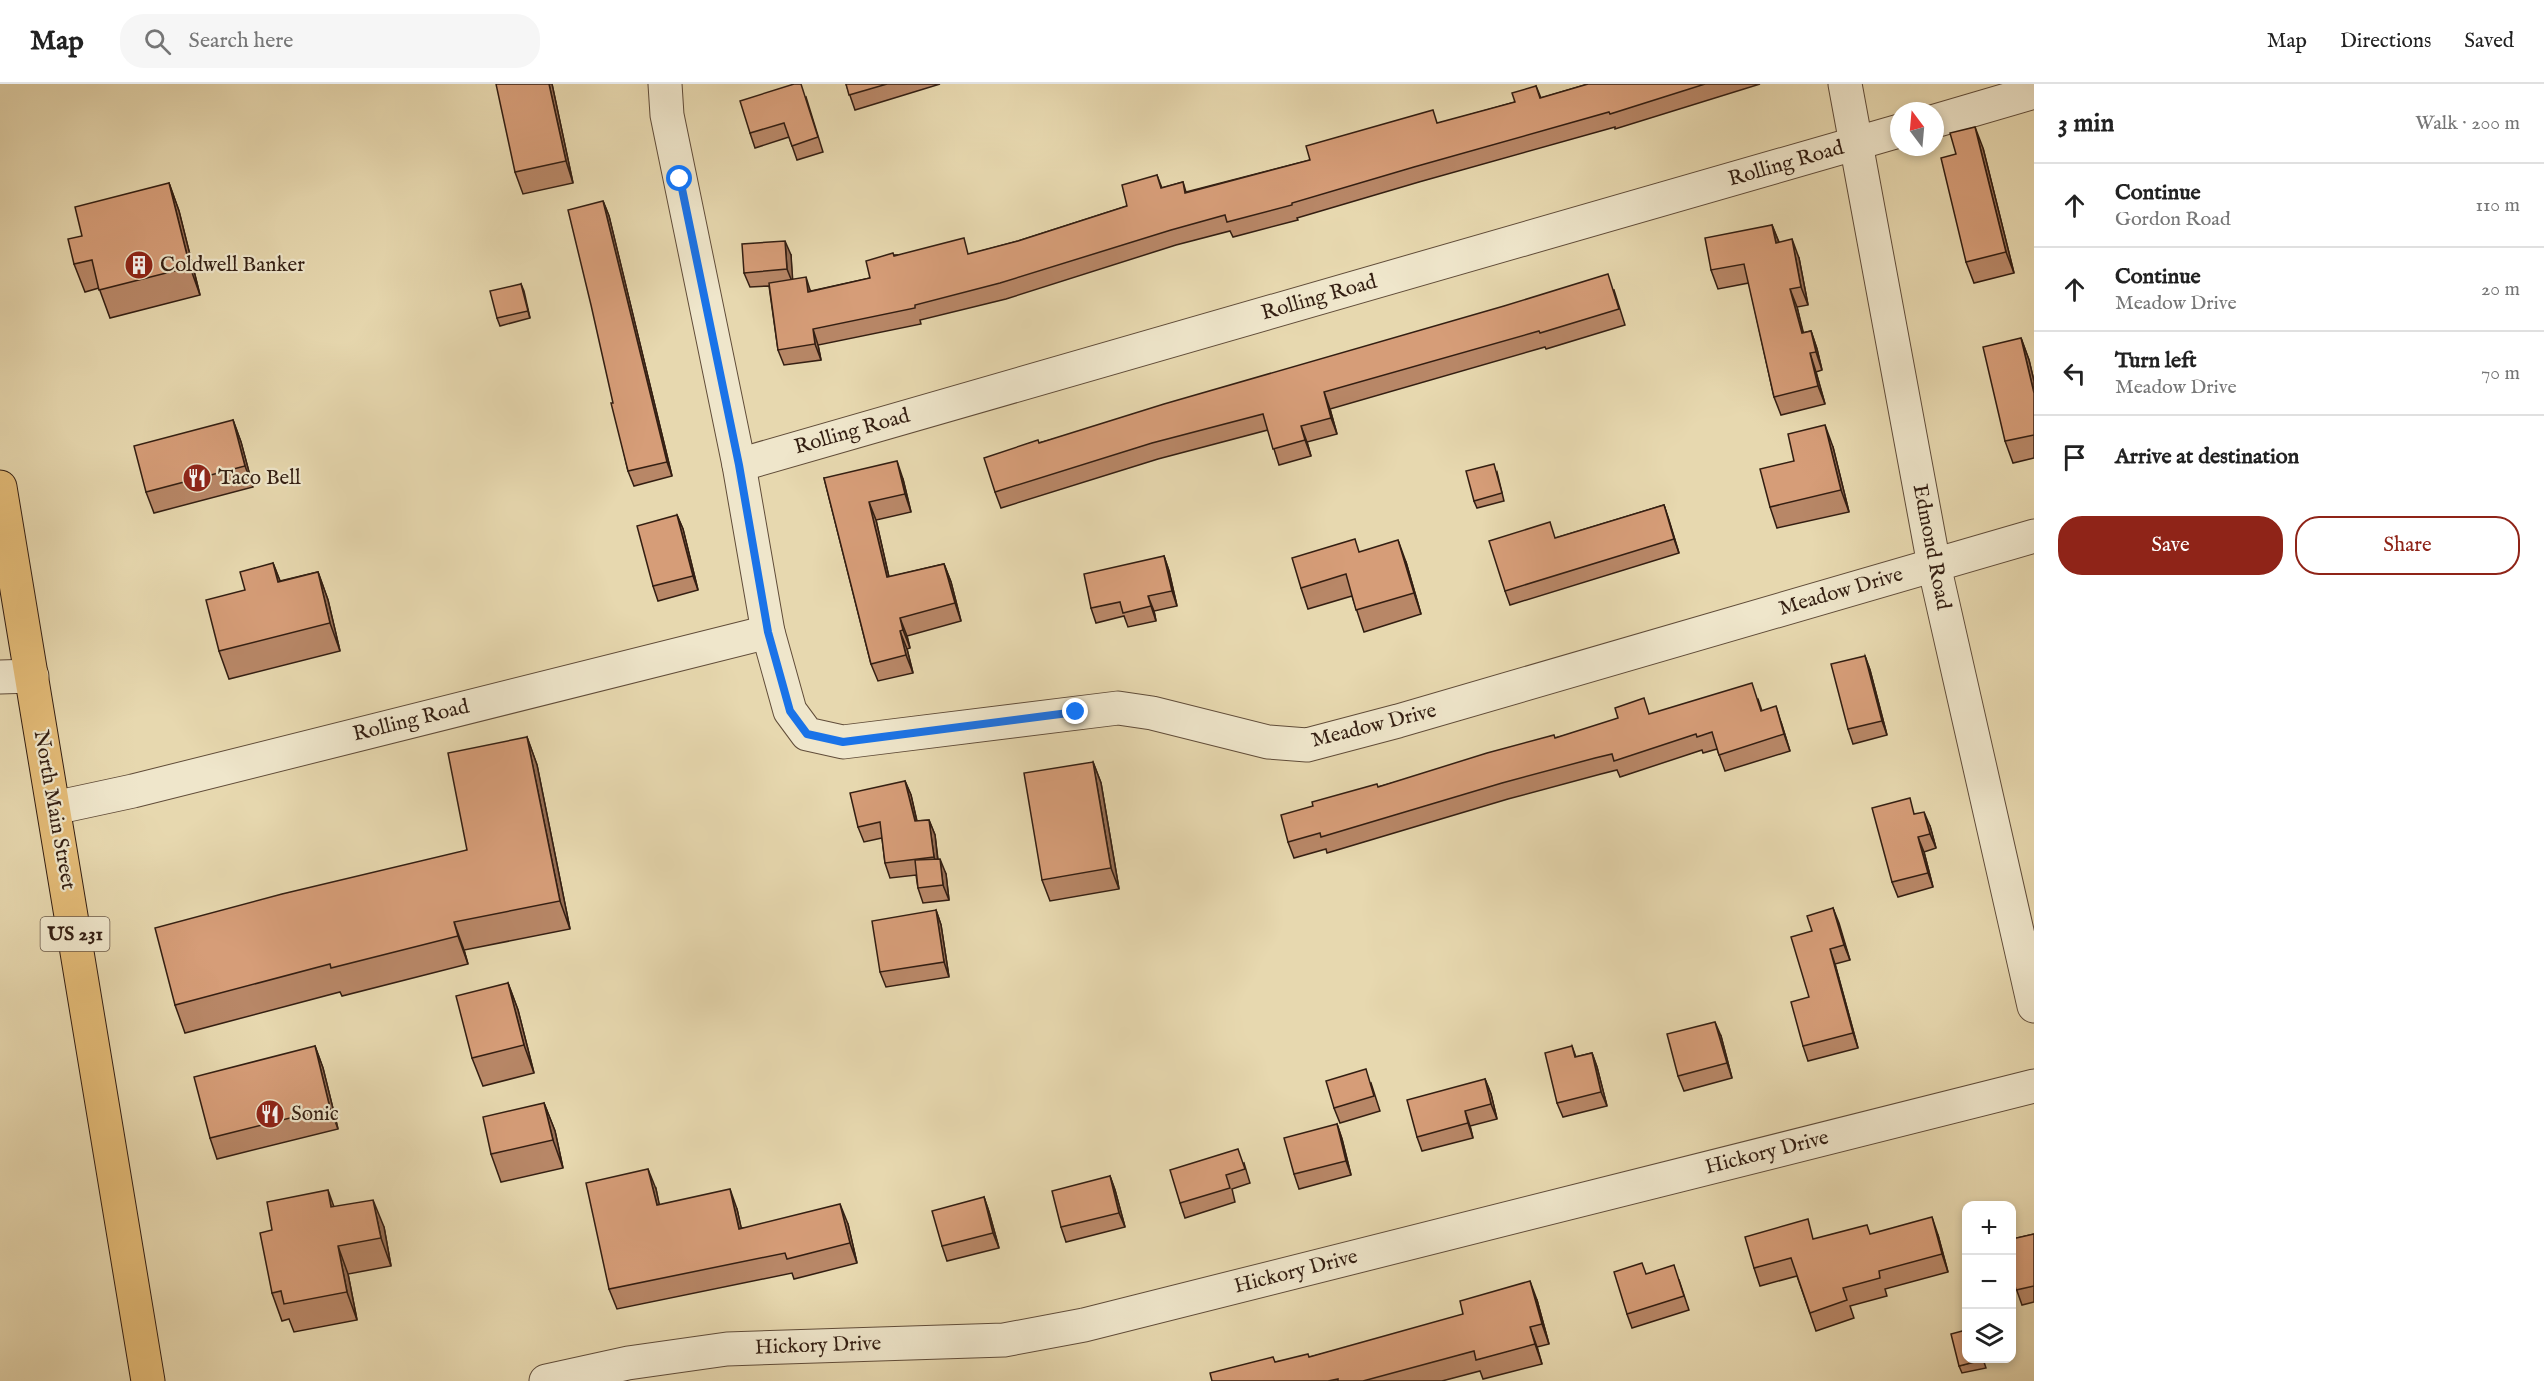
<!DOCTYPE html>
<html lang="en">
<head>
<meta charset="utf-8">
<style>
	body { margin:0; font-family:"IM FELL English",serif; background:#f6f6f6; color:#222 }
	.controls { position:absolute; right:18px; bottom:18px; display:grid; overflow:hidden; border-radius:12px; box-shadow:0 3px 9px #0003 }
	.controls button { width:54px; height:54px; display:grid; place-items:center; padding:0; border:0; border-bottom:2px solid #e0e0e0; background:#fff; color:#222; font:30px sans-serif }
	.compass { position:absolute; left:1890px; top:18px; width:54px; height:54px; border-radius:50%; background:#fff; box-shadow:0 3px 9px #0003; rotate:344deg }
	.stop { position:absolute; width:18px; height:18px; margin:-14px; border:4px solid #1a73e8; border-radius:50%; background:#fff }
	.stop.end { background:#1a73e8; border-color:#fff; box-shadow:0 2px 6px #0008 }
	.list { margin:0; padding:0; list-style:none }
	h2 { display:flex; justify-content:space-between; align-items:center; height:78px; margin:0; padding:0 24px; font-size:26px }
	h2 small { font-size:20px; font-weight:400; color:#767676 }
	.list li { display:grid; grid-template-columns:39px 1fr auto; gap:18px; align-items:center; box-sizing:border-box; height:84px; padding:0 24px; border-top:2px solid #e0e0e0 }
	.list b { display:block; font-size:22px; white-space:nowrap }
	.list p { margin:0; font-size:20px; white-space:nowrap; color:#767676 }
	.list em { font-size:20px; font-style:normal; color:#767676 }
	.actions { display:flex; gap:12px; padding:18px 24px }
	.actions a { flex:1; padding:14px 0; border:2px solid #8f2418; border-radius:24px; text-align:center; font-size:21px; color:#8f2418 }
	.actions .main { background:#8f2418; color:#fff }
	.icon { flex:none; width:33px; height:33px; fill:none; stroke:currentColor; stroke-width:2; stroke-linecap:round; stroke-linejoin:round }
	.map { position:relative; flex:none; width:2034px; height:1297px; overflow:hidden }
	header { display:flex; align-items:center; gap:36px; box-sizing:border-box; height:84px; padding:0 30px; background:#fff; border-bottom:2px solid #e0e0e0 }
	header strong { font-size:28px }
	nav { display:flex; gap:33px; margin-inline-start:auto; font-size:21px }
	.search { width:420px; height:54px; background:#f6f6f6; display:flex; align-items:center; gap:15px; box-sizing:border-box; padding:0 21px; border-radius:24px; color:#767676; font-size:22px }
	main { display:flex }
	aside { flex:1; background:#fff }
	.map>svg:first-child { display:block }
</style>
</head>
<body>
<header>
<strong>Map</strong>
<div class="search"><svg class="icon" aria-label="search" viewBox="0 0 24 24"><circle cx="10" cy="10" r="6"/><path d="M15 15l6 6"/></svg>Search here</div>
<nav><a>Map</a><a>Directions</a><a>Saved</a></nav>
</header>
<main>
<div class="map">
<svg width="2034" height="1297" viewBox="0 0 2034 1297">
	<rect width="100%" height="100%" fill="#e7d8af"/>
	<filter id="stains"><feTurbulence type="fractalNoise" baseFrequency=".00333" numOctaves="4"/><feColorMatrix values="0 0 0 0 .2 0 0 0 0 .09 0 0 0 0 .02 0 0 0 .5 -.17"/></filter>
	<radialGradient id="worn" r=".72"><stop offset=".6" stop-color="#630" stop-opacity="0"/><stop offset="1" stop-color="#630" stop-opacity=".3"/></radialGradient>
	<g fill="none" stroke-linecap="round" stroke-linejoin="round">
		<g stroke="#604c39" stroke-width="35">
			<g id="minor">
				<polyline points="665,0 667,31 739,381 768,548 790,627 807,650 843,658 1118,624 1152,629 1268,658 1307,661 1398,637 2034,452"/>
				<polyline points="1845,0 1934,481 2034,922"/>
				<polyline points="1935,37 2034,8"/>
				<polyline points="739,381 1899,47"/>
				<polyline points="0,593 32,592"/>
				<polyline points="54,724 133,707 768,548"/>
				<polyline points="546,1297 628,1279 727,1265 1004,1256 1084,1241 2034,1002"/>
			</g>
		</g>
		<g stroke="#331e12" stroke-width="35">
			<polyline id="highway" points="0,403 148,1297"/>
		</g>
		<use href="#minor" stroke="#efe6cb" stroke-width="33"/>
		<use href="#highway" stroke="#e4bc78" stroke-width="33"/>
	</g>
	<g fill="#b88767" stroke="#331e12" stroke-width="1.5">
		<polygon points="552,0 573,99 523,110 515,88"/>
		<polygon points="846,0 940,0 855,26"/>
		<polygon points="1588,0 1760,0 1615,45 1615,43 1419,98 1297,134 1298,136 1233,153 1230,147 1176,161 1006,215 920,236 921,240 818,261 821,276 784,281 778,266 769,202 750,203 744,189 791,171 792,195 811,207 870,194 894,171 970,170 1018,157 1127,122 1157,91 1162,104 1183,98 1186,108 1310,76 1515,18 1536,2 1541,14"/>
		<polygon points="806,13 823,68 797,76 789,53 755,64 750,49"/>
		<polygon points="1983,64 2014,189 1974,199 1966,178"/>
		<polygon points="169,99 179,127 200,211 110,234 99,204 85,208 74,180 82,152"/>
		<polygon points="603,117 609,132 672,392 634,402 628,387 613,319"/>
		<polygon points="1772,141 1779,158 1799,174 1808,221 1797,223 1803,249 1811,247 1817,265 1822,286 1816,288 1825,320 1781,331 1774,313 1749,199 1718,205 1711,186"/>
		<polygon points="521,200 530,234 500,242 497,234"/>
		<polygon points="1614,206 1625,241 1546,265 1545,263 1330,325 1337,350 1307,358 1311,372 1279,381 1268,346 1158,375 1001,424 995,408 1039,359"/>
		<polygon points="2021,254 2029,276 2034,297 2034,374 2013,379 2005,357"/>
		<polygon points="233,336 241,358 253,403 154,429 146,408"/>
		<polygon points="1833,363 1849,428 1777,444 1770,423 1794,377"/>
		<polygon points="1497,388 1504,417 1477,424 1474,417"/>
		<polygon points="824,394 903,395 911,428 876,436 889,493 944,480 951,498 961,537 907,552 910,564 907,565 913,589 878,597 871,580"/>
		<polygon points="1664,421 1679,469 1510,521 1505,507 1556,454"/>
		<polygon points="677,431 683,445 698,506 658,517 653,502"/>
		<polygon points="1360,468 1406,478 1421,530 1364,548 1352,512 1308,525 1301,504"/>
		<polygon points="1164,472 1169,487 1177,522 1154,527 1156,537 1128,543 1124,532 1096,539 1091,524"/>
		<polygon points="273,479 280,497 318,488 328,516 340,567 229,595 219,567 245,506"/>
		<polygon points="1865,572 1870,586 1887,651 1853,660 1848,645"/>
		<polygon points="1758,615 1762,627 1781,638 1790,667 1725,687 1717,665 1703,669 1702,666 1620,693 1617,686 1601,690 1508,715 1327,769 1326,765 1294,774 1288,758 1378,703 1555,654 1650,630"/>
		<polygon points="527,653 537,681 570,845 464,866 468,880 342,912 340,908 185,949 175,921 467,766"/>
		<polygon points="1093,678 1101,699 1119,805 1050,817 1042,796"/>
		<polygon points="905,697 911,711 917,737 929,736 935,751 938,775 946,790 949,816 923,819 918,804 916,791 890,794 885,779 882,754 864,758 858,743"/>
		<polygon points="1915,730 1930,742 1936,764 1924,768 1933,803 1898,813 1892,798"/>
		<polygon points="1833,824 1850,876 1835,880 1858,964 1808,977 1803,962 1809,913 1812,847"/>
		<polygon points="936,826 941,841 949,893 886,903 880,888"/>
		<polygon points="508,899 518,926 534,989 483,1002 472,974"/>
		<polygon points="1721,952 1732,994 1684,1007 1678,992"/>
		<polygon points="315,962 323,984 338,1045 217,1075 210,1054"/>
		<polygon points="1572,962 1576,973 1592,969 1597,983 1607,1022 1563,1033 1557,1019"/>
		<polygon points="1485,995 1491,1010 1497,1035 1470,1042 1473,1054 1422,1067 1417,1053"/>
		<polygon points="1371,999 1380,1027 1340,1039 1334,1024"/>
		<polygon points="544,1019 555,1047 563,1084 501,1098 491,1070"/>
		<polygon points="1337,1040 1342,1055 1351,1091 1299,1105 1294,1090"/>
		<polygon points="1244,1079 1250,1099 1232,1105 1235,1118 1185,1134 1180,1119"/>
		<polygon points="1110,1092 1115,1106 1125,1143 1066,1158 1061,1143"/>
		<polygon points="656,1105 659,1121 737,1125 741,1144 848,1140 857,1179 794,1195 792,1189 617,1225 609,1205"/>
		<polygon points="984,1113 989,1128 999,1164 947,1177 942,1162"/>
		<polygon points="334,1123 384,1143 391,1182 348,1190 357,1236 294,1248 289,1235 282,1237 272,1209 272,1146"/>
		<polygon points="1870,1150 1938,1151 1948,1188 1885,1205 1887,1212 1850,1222 1854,1234 1816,1247 1797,1192 1760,1202 1754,1184 1815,1155"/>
		<polygon points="2034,1150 2034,1218 2022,1221 2016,1204 2012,1206 2012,1155"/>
		<polygon points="1646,1190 1679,1196 1689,1226 1632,1244 1627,1230"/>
		<polygon points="1537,1216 1549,1260 1537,1263 1542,1280 1483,1295 1480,1287 1442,1297 1212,1297 1275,1278 1310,1273"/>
		<polygon points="1983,1275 1986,1284 1962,1289 1959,1282"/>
	</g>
	<g fill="#966e54" stroke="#331e12" stroke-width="1.5">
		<polygon points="549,0 552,0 573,99 566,77"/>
		<polygon points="1975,43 1983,64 2014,189 2006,168"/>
		<polygon points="169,99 179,127 200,211 190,183"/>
		<polygon points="603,117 609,132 672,392 667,378"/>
		<polygon points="1772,141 1779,159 1776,159"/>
		<polygon points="1792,155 1799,174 1808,221 1801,203"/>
		<polygon points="785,157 791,171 793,200 787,185"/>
		<polygon points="806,193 811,209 808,208"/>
		<polygon points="521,200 524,207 530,234 528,227"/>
		<polygon points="1790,205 1797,223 1808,267 1802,249"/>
		<polygon points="813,245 818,261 821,276 815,260"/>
		<polygon points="1811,247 1817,265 1822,286 1816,268"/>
		<polygon points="2021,254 2029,276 2034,297 2034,309"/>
		<polygon points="1810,269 1816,288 1825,320 1818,302"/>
		<polygon points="1324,308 1330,325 1337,350 1331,334"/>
		<polygon points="233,336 241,358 253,403 245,382"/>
		<polygon points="1825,341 1833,363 1849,428 1841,406"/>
		<polygon points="1301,342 1307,358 1311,372 1305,356"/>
		<polygon points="897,377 903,395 911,428 905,410"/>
		<polygon points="869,418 876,436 893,511 887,493"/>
		<polygon points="1664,421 1669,436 1679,469 1674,455"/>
		<polygon points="677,431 683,445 698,506 693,492"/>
		<polygon points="1398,456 1406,478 1421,530 1414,509"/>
		<polygon points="1164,472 1169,487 1177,522 1172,507"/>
		<polygon points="273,479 284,507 278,498"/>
		<polygon points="944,480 951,498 961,537 955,519"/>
		<polygon points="318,488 328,516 340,567 330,539"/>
		<polygon points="1148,512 1154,527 1156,537 1151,522"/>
		<polygon points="900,534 907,552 910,564 903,546"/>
		<polygon points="900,547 907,565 913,589 906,571"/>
		<polygon points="1865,572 1870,586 1887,651 1882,637"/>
		<polygon points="1776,622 1781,638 1790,667 1784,650"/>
		<polygon points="527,653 537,681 570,845 560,817"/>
		<polygon points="1093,678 1101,699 1119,805 1111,784"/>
		<polygon points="905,697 911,711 920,752 915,737"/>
		<polygon points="1924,728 1930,742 1936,764 1930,750"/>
		<polygon points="929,736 935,751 939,788 934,773"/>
		<polygon points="1918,753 1924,768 1933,803 1928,789"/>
		<polygon points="940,775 946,790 949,816 943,801"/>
		<polygon points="1833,824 1839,839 1850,876 1844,861"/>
		<polygon points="936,826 941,841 949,893 944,878"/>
		<polygon points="454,838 464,866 468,880 458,852"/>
		<polygon points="1830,865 1835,880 1858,964 1853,949"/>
		<polygon points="508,899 518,926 534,989 524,961"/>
		<polygon points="1715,938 1721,952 1732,994 1727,979"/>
		<polygon points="315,962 323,984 338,1045 330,1024"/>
		<polygon points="1592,969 1597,983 1607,1022 1601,1008"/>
		<polygon points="1485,995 1491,1010 1497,1035 1491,1020"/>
		<polygon points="544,1019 555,1047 563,1084 553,1056"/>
		<polygon points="1465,1027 1470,1042 1473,1054 1468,1039"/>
		<polygon points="1337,1040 1342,1055 1351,1091 1346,1077"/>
		<polygon points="648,1085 656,1105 664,1142 657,1121"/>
		<polygon points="1110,1092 1115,1106 1125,1143 1119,1129"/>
		<polygon points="730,1105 737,1125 746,1165 739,1145"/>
		<polygon points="328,1106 338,1134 331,1123"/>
		<polygon points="984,1113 989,1128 999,1164 993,1149"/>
		<polygon points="373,1116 384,1143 391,1182 381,1154"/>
		<polygon points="840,1120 848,1140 857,1179 850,1159"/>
		<polygon points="1932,1133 1938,1151 1948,1188 1942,1170"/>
		<polygon points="338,1162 348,1190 357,1236 347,1208"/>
		<polygon points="1530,1197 1537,1216 1549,1260 1542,1240"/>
		<polygon points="1530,1243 1537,1263 1542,1280 1535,1260"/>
	</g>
	<g fill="#d69d78" stroke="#331e12" stroke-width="1.5">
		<polygon points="496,0 549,0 566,77 515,88"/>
		<polygon points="794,0 801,0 818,53 792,62 784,39 750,49 740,17"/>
		<polygon points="846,0 887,0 849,11"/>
		<polygon points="1588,0 1705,0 1610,30 1609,28 1414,83 1292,119 1292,121 1227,138 1225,131 1171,146 1000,199 915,221 915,224 813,245 815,260 778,266 769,199 806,193 808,208 870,194 866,177 893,169 894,172 964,154 968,170 1018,157 1127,122 1122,101 1157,91 1161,104 1183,98 1185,109 1310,76 1306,62 1433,26 1437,39 1515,18 1512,9 1536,2 1540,14"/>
		<polygon points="1975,43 2006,168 1966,178 1941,74 1956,70 1950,49"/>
		<polygon points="169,99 190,183 99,206 92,176 74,180 68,155 82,152 75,123"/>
		<polygon points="603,117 667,378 628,387 611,319 613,319 591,221 568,126"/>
		<polygon points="1772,141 1776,159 1792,155 1801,203 1790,205 1802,249 1811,247 1816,268 1810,269 1818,302 1774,313 1744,180 1711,186 1705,154"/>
		<polygon points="785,157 787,185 744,189 742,160"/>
		<polygon points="1608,190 1619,225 1540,249 1539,247 1324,308 1331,334 1301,342 1305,356 1273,365 1263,330 1152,359 995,408 984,374 1038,356 1039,359 1164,320 1504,222"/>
		<polygon points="521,200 528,227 497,234 490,207"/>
		<polygon points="2021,254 2034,309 2034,351 2005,357 1983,263"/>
		<polygon points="233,336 245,382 146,408 134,362"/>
		<polygon points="1825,341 1841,406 1770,423 1760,385 1794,377 1788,350"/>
		<polygon points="897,377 905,410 869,418 887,493 944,480 955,519 900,534 903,546 900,547 906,571 871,580 824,394"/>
		<polygon points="1494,380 1502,409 1474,417 1466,387"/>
		<polygon points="1664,421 1674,455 1505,507 1489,457 1550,438 1555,454"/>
		<polygon points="677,431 693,492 653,502 637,442"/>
		<polygon points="1355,455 1359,468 1398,456 1414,509 1356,526 1346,490 1301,504 1292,474"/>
		<polygon points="1164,472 1172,507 1148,512 1151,522 1123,529 1120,518 1091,524 1084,490"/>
		<polygon points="273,479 278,498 318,488 330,539 219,567 206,516 245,506 240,488"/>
		<polygon points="1865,572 1882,637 1848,645 1831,580"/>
		<polygon points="1752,599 1761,627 1776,622 1784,650 1719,671 1712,648 1697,653 1696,650 1614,677 1612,670 1595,674 1502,699 1321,753 1320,749 1288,758 1281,731 1313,722 1312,718 1377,700 1378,703 1487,669 1554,651 1555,654 1618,634 1615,624 1644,614 1649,630"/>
		<polygon points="527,653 560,817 454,838 458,852 331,884 330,880 175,921 155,844 282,810 467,766 448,669"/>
		<polygon points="1093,678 1111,784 1042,796 1024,689"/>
		<polygon points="905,697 915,737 929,736 934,773 885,779 880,738 858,743 850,709"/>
		<polygon points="1910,714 1914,730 1924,728 1930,750 1918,753 1928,789 1892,798 1872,724"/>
		<polygon points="940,775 943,801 918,804 915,776"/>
		<polygon points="1833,824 1844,861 1830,865 1853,949 1803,962 1791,918 1809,913 1791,853 1812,847 1807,832"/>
		<polygon points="936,826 944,878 880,888 872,837"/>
		<polygon points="508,899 524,961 472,974 456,912"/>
		<polygon points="1715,938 1727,979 1678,992 1667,950"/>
		<polygon points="315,962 330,1024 210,1054 194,993"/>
		<polygon points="1572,962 1575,973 1592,969 1601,1008 1557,1019 1545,969"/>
		<polygon points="1366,985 1374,1012 1334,1024 1326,997"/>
		<polygon points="1485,995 1491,1020 1465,1027 1468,1039 1417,1053 1407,1016"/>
		<polygon points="544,1019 553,1056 491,1070 483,1033"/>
		<polygon points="1337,1040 1346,1077 1294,1090 1284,1054"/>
		<polygon points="1238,1065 1245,1085 1226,1091 1230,1104 1180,1119 1170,1086"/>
		<polygon points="648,1085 657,1121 730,1105 739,1145 840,1120 850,1159 787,1175 785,1169 609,1205 586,1099"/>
		<polygon points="1110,1092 1119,1129 1061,1143 1052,1107"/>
		<polygon points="328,1106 331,1123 373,1116 381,1154 338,1162 347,1208 284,1220 281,1207 272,1209 260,1149 272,1146 267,1118"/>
		<polygon points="984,1113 993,1149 942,1162 932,1127"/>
		<polygon points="1932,1133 1942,1170 1879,1187 1880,1194 1843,1204 1847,1216 1810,1229 1791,1174 1754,1184 1745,1153 1808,1135 1813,1155 1867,1141 1870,1150"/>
		<polygon points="2034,1150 2034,1202 2016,1206 2012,1189 2012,1190 2012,1155"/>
		<polygon points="1642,1179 1646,1190 1674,1181 1684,1212 1627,1230 1614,1188"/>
		<polygon points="1530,1197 1542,1240 1530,1243 1535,1260 1476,1276 1474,1267 1363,1297 1338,1297 1338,1295 1328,1297 1212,1297 1210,1289 1273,1273 1275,1278 1308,1270 1309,1273 1463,1230 1460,1217"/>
		<polygon points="1966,1246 1966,1275 1983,1275 1983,1276 1959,1282 1951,1250"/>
	</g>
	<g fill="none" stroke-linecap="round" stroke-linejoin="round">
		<polyline stroke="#1a73e8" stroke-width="8" points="680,95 739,381 768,548 790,627 807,650 843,658 1076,628"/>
	</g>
	<defs>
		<g id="building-disc" transform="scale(1.5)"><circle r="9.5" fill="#8f2418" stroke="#efe6cb"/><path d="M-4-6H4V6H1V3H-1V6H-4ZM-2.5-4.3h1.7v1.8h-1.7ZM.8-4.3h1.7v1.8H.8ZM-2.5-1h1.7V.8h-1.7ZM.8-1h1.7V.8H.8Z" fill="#fff"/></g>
		<g id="restaurant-disc" transform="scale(1.5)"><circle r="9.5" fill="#8f2418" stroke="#efe6cb"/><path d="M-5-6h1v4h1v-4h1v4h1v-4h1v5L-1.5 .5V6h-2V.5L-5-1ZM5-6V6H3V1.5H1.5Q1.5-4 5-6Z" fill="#fff"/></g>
	</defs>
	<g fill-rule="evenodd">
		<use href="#building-disc" x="139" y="181"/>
		<use href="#restaurant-disc" x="197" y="394"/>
		<use href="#restaurant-disc" x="270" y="1030"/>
	</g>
	<g text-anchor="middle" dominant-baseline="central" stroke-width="4.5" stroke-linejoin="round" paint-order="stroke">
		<rect fill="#efe6cb" stroke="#6b5a4a" stroke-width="1.5" x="40.5" y="833" width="69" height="34" rx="4.5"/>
		<g font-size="20" font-weight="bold" fill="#331e12">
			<text x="75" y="850">US 231</text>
		</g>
		<g font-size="21" fill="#331e12" stroke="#efe6cb">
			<text transform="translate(1786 80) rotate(-16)">Rolling Road</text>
			<text transform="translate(1319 214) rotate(-16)">Rolling Road</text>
			<text transform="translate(852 348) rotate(-16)">Rolling Road</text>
			<text transform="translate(1931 463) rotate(79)">Edmond Road</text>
			<text transform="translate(1841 508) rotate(-16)">Meadow Drive</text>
			<text transform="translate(411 637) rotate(-14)">Rolling Road</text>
			<text transform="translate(1374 642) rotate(-14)">Meadow Drive</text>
			<text transform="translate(54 726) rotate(80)">North Main Street</text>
			<text transform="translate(1767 1069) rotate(-14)">Hickory Drive</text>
			<text transform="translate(1296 1188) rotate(-14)">Hickory Drive</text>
			<text transform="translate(818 1262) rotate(-2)">Hickory Drive</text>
		</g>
		<g font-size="21" fill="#331e12" stroke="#efe6cb" text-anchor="start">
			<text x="160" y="181">Coldwell Banker</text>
			<text x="218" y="394">Taco Bell</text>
			<text x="291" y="1030">Sonic</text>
		</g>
	</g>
	<rect width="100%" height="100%" filter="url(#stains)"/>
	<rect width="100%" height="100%" fill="url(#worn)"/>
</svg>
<div class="controls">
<button>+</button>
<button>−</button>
<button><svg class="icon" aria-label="layers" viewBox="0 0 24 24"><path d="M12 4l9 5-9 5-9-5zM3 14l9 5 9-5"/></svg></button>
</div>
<svg class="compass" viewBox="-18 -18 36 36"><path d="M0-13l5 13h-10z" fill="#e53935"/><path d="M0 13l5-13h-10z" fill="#767676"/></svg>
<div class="stop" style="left:680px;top:95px"></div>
<div class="stop end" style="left:1076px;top:628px"></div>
</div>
<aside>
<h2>3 min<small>Walk · 200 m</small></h2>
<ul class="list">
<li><svg class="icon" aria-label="ahead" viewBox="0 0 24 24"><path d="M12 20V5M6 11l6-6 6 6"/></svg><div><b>Continue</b><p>Gordon Road</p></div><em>110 m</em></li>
<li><svg class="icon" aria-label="ahead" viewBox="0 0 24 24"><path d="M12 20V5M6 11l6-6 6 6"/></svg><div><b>Continue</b><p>Meadow Drive</p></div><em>20 m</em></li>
<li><svg class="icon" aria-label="left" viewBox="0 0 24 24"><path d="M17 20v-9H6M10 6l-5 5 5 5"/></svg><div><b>Turn left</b><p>Meadow Drive</p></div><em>70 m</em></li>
<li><svg class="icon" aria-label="arrive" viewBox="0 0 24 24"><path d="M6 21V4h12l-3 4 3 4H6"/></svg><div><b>Arrive at destination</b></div></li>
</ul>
<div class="actions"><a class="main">Save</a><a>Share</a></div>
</aside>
</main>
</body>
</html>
